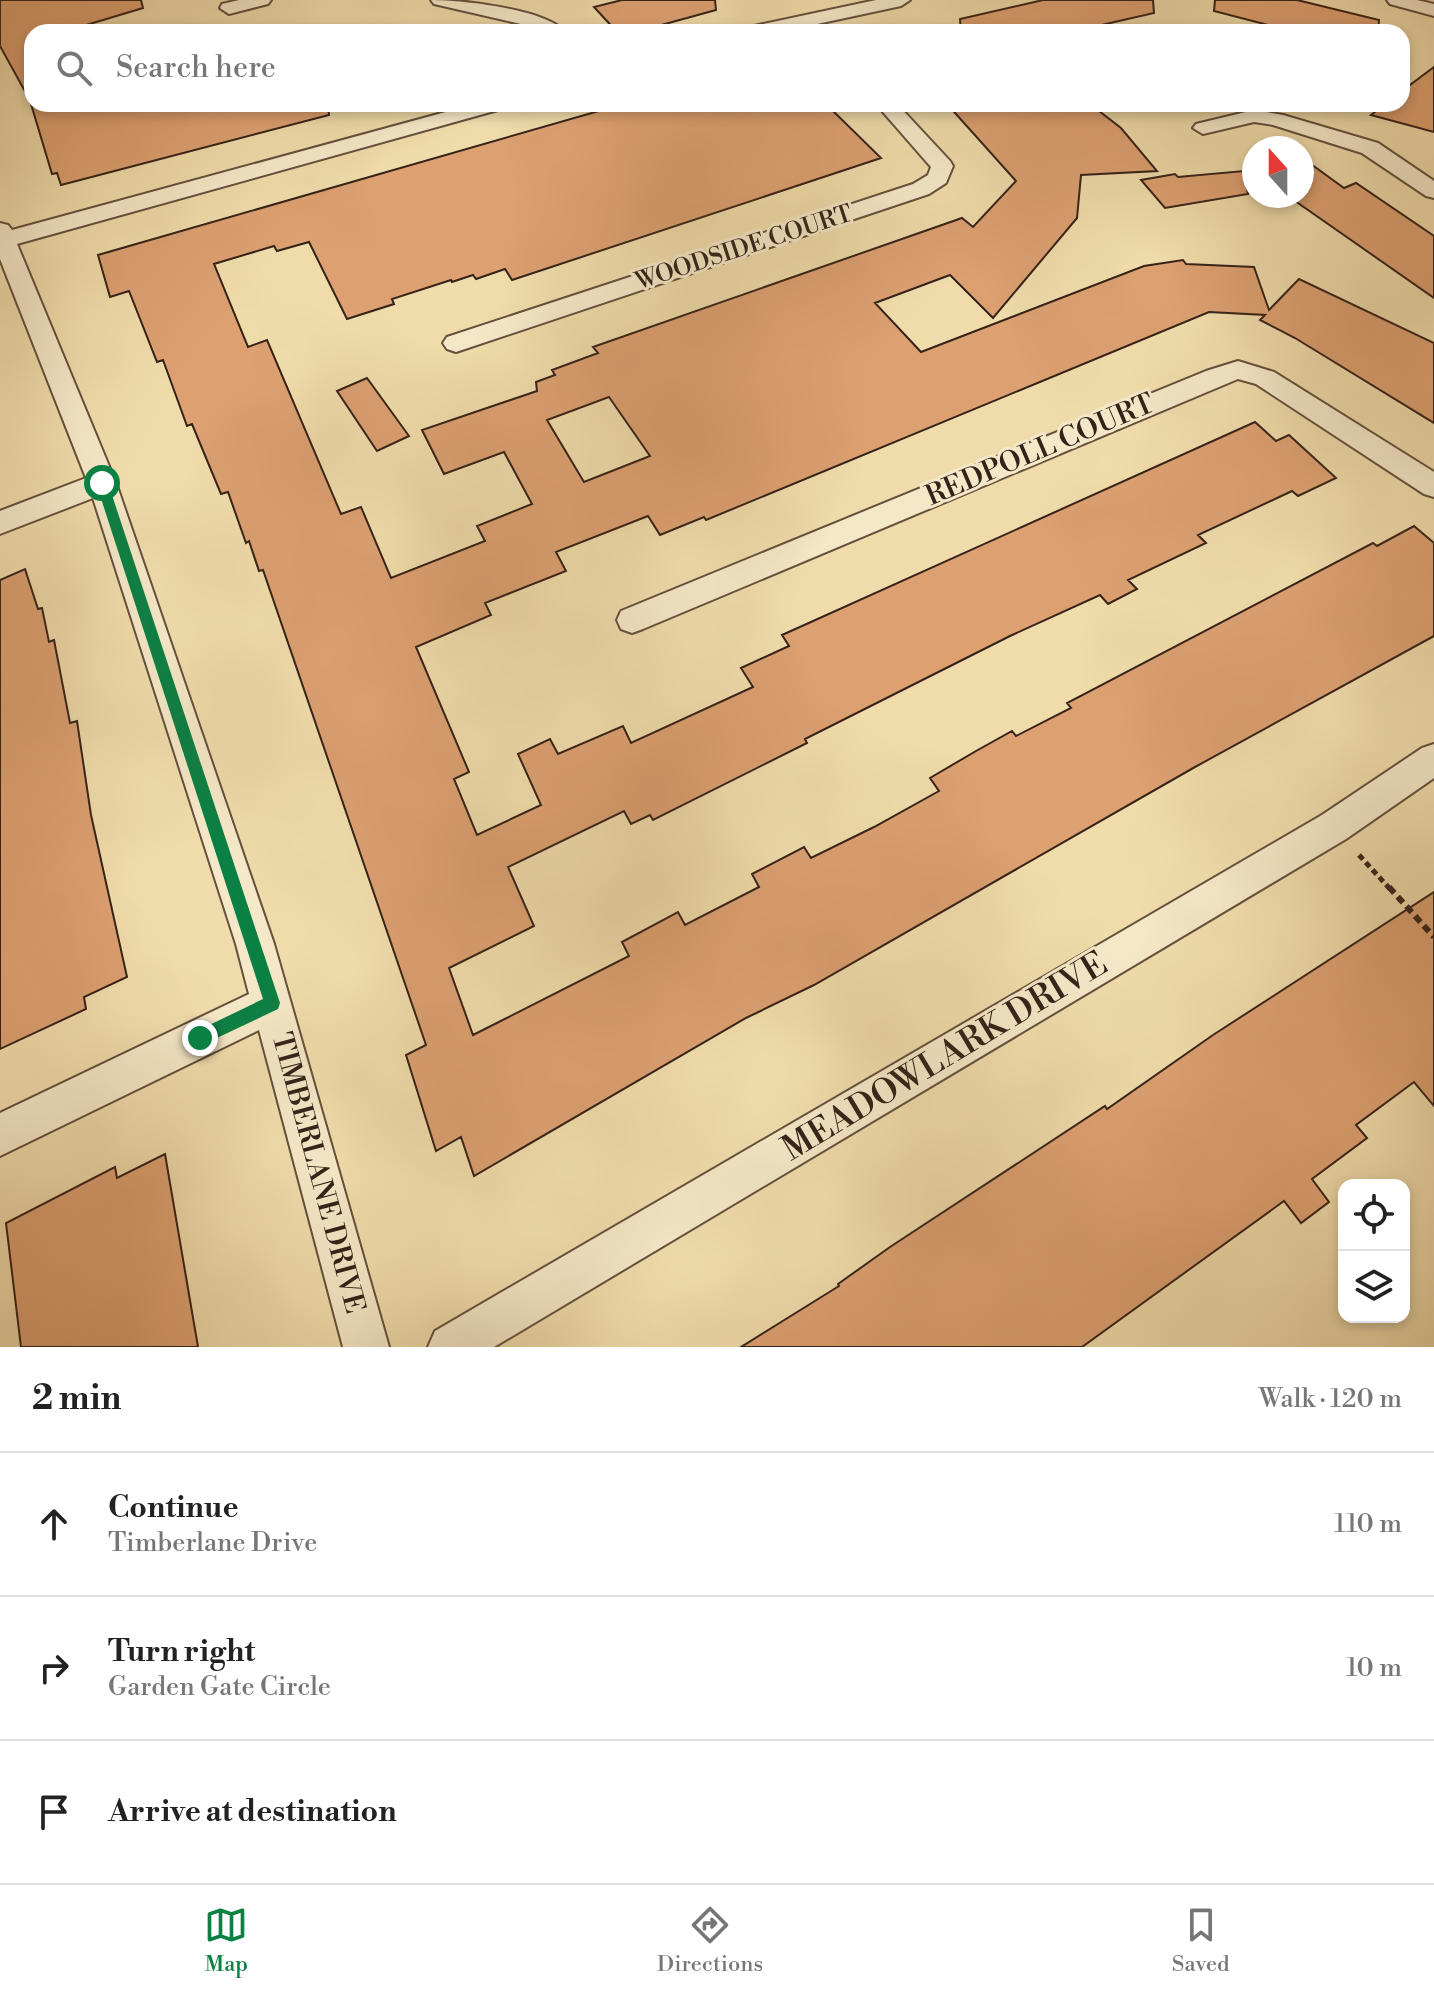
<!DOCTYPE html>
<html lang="en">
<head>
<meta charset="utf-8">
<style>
	body { margin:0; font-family:"Libre Bodoni",serif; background:#f6f6f6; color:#222 }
	.controls { position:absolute; right:24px; bottom:24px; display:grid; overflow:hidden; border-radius:16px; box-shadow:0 4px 12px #0003 }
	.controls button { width:72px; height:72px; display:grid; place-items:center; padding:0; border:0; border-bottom:2px solid #e0e0e0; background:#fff; color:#222; font:40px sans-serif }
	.compass { position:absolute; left:1242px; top:136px; width:72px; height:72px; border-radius:50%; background:#fff; box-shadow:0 4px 12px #0003; rotate:339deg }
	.stop { position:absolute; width:24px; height:24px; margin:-18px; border:6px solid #0b8043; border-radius:50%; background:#fff }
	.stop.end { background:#0b8043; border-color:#fff; box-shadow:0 2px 8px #0008 }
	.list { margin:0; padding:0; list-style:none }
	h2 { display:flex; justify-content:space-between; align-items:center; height:104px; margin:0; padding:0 32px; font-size:34px }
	h2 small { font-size:26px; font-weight:400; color:#767676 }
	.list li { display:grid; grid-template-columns:52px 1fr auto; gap:24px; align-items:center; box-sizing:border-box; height:144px; padding:0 32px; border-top:2px solid #e0e0e0 }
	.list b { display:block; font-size:30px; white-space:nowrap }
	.list p { margin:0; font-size:26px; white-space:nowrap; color:#767676 }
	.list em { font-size:26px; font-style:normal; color:#767676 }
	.icon { flex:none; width:44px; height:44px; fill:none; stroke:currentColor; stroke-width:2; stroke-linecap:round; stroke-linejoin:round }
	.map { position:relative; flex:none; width:1434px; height:1347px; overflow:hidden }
	.search { position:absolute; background:#fff; box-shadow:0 4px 12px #0003; left:24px; right:24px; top:24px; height:88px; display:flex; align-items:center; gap:20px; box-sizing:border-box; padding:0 28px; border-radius:24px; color:#767676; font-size:30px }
	.sheet { height:536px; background:#fff }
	nav { display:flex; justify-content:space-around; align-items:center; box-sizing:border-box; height:112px; border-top:2px solid #e0e0e0; background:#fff; font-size:22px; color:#767676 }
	nav a { display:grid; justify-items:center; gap:4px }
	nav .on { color:#0b8043 }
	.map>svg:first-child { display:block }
</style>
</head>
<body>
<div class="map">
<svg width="1434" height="1347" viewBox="0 0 1434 1347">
	<rect width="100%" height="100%" fill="#f0dcab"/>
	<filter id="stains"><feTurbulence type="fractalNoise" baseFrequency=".0025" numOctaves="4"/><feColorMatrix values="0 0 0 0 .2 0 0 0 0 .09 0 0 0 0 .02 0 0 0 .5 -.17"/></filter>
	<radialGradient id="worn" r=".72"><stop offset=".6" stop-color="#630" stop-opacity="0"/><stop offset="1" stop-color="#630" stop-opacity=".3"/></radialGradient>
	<g fill="#dca071" stroke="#352218" stroke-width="2" fill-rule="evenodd">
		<polygon points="0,0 141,0 143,8 63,32 32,32 32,104 0,46"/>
		<polygon points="622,0 715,0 716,10 636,32 617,32 594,7"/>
		<polygon points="1043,0 1153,0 1154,13 1071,32 961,32 960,19"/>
		<polygon points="1215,0 1297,0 1379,20 1378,32 1295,32 1214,11"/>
		<polygon points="1434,67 1434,132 1371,115 1385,104 1402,104 1402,91"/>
		<polygon points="31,104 328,104 329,115 61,185 57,173 52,174"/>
		<path d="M 623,104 L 826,104 L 881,158 L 512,280 L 505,269 L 476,279 L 473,275 L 452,282 L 451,280 L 392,299 L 394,304 L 347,319 L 309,242 L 277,251 L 274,246 L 214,264 L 248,347 L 267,340 L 341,514 L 361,507 L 391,578 L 485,541 L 477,526 L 532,504 L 504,452 L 444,474 L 422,430 L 537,391 L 536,382 L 555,375 L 552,370 L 598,353 L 593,347 L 962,218 L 973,227 L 1016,181 L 947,104 L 1090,104 L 1121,128 L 1157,171 L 1081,175 L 1077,218 L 993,318 L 950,275 L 875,303 L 921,352 L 1144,266 L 1183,260 L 1186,264 L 1254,267 L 1269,310 L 1299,279 L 1434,343 L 1434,423 L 1295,338 L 1260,320 L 1265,315 L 1209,312 L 706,520 L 704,517 L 660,535 L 648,516 L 556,552 L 566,571 L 485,603 L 491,615 L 416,647 L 469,772 L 454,779 L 477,835 L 541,805 L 518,754 L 550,739 L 558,754 L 623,726 L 631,743 L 753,687 L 741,668 L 789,646 L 782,635 L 1255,422 L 1276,441 L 1289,435 L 1336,478 L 1298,496 L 1292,491 L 1198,535 L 1206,543 L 1128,580 L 1137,589 L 1108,604 L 1100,595 L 1010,636 L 805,739 L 807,743 L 653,820 L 650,815 L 631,824 L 624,811 L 508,867 L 534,926 L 449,968 L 473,1035 L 629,956 L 622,942 L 678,912 L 685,925 L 759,887 L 752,874 L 804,847 L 811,858 L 874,827 L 939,791 L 930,778 L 976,751 L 1012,731 L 1016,736 L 1071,708 L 1067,703 L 1373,543 L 1377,546 L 1414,526 L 1434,543 L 1434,636 L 1195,767 L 814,985 L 746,1018 L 474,1176 L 461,1137 L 436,1151 L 406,1055 L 426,1045 L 263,570 L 259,571 L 249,541 L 246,543 L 228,492 L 221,494 L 192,424 L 187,426 L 163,360 L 157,362 L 129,291 L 110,297 L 98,255 ZM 609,397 L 650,456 L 584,482 L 547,420 Z"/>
		<polygon points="1304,159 1344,188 1356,183 1434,236 1434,298 1288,196 1302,196"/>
		<polygon points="1244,171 1248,194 1165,208 1141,180 1175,174 1178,177"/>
		<polygon points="367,378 409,436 377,451 337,391"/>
		<polygon points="25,569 38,609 42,608 49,642 54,640 70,723 77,721 91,815 127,977 84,997 86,1009 0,1049 0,580"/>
		<polygon points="1434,892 1434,1106 1414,1082 1356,1125 1367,1138 1312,1179 1329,1202 1301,1223 1284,1201 1082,1347 741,1347 839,1286 838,1284 890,1247 1105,1106 1107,1109 1213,1035"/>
		<polygon points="165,1154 198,1347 21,1347 6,1223 115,1167 117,1178"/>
	</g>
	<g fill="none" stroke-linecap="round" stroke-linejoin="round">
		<g stroke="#64503d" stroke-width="4">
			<g id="minor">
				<polygon points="239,0 271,0 268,4 229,14 220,8 222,4"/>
				<path d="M 431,0 C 461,0 546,9 565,32 L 543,32 L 538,28 L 434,4 Z"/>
				<polygon points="876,0 910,0 901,6 780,32 744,32 754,26"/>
				<polygon points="1387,0 1417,0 1434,4 1434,16 1390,4"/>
				<polygon points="475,104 508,104 505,108 17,244 116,483 274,944 389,1347 343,1347 259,1030 0,1156 0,1113 249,994 236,944 93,498 0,534 0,511 86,478 0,259 0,223 8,225 12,230"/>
				<polygon points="876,104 897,104 950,161 953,166 946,183 929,194 465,349 456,352 447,349 443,343 447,337 913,184 928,175 931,167"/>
				<polygon points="1254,110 1283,115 1378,143 1434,181 1434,198 1426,196 1362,153 1273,125 1254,122 1203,134 1193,128 1196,124"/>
				<polygon points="1238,361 1274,372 1434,472 1434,497 1424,494 1256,384 1238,379 643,629 632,633 621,629 617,620 621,611 1206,371"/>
				<polygon points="1434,744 1434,778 1346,839 494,1347 428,1347 435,1331 1322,815 1422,748"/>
			</g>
		</g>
		<polyline stroke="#352218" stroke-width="5" stroke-dasharray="6 4" stroke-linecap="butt" points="1359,855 1390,889"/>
		<polyline stroke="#352218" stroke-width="6" stroke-dasharray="8 5" stroke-linecap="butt" points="1389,887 1434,937"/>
		<use href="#minor" fill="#f5e8c8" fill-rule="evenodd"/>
	</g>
	<polygon fill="#0b8043" points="102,478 108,483 280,1003 278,1009 200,1046 195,1043 195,1032 263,999 96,483"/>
	<g text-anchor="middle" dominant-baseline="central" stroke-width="6" stroke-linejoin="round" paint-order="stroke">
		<g font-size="24" fill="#352218" stroke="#f5e8c8">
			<text transform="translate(744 248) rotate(-18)">WOODSIDE COURT</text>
		</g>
		<g font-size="28" fill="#352218" stroke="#f5e8c8">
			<text transform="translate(1040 450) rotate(-23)">REDPOLL COURT</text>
			<text transform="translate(318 1173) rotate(75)">TIMBERLANE DRIVE</text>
		</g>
		<g font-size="34" fill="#352218" stroke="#f5e8c8">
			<text transform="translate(945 1057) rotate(-31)">MEADOWLARK DRIVE</text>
		</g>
	</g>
	<rect width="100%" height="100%" filter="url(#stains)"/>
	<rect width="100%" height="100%" fill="url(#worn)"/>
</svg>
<div class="controls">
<button><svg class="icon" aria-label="locate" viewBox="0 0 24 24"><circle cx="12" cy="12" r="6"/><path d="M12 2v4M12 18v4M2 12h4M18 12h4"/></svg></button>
<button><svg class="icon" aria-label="layers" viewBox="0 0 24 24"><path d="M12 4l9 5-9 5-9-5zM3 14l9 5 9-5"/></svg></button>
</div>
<svg class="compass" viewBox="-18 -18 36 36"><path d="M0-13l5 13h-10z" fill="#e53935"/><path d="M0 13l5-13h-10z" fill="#767676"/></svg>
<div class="stop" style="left:102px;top:483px"></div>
<div class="stop end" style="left:200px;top:1038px"></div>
<div class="search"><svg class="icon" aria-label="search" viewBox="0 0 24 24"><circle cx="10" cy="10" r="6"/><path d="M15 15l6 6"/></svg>Search here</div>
</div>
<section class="sheet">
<h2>2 min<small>Walk · 120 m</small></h2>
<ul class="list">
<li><svg class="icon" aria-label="ahead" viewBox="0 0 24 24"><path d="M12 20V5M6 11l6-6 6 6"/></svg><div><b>Continue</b><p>Timberlane Drive</p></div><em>110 m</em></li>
<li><svg class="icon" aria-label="right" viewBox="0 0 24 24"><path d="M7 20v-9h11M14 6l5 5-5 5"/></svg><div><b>Turn right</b><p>Garden Gate Circle</p></div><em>10 m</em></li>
<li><svg class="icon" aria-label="arrive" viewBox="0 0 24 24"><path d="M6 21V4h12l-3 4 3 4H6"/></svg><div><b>Arrive at destination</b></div></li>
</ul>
</section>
<nav>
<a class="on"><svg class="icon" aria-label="map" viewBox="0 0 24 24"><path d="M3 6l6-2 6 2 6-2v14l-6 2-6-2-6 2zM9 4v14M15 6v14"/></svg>Map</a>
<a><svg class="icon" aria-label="directions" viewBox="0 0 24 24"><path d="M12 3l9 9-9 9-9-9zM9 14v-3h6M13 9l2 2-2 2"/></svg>Directions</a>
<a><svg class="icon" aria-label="saved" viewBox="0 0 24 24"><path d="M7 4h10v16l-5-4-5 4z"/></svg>Saved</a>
</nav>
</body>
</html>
